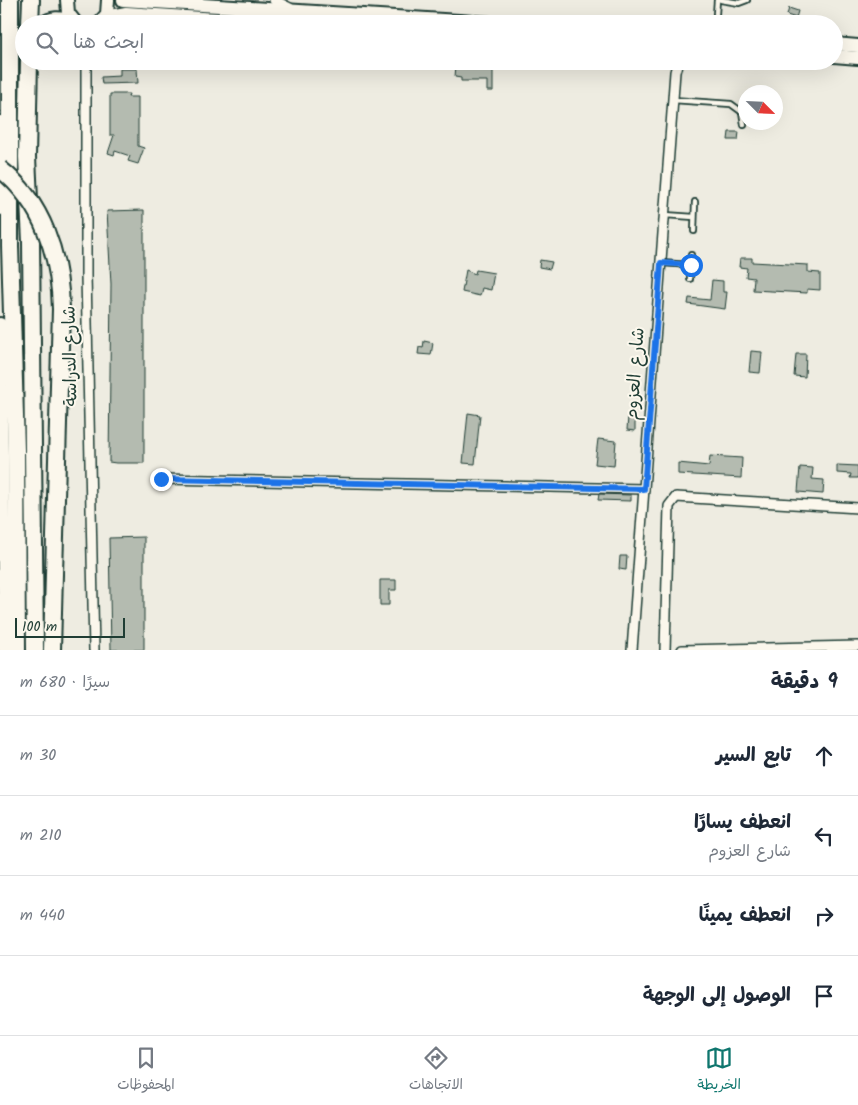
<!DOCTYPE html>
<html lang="ar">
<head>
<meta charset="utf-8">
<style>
	body { margin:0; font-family:Kalam,"Playpen Sans Arabic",sans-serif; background:#f2f2f3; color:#1f2937; direction:rtl }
	.compass { position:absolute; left:738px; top:85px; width:45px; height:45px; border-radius:50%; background:#fff; box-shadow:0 5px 20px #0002; rotate:114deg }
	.scale { position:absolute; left:15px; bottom:12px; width:110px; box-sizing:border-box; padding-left:5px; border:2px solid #1f3d34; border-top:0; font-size:14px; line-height:18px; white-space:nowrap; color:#1f3d34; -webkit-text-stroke:4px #fbf7ec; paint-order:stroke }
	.stop { position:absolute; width:15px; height:15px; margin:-11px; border:4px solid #1a73e8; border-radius:50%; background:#fff }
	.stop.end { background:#1a73e8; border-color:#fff; box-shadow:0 1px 5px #0008 }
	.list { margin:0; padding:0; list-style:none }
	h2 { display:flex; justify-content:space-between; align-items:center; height:65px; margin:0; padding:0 20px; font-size:21px }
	h2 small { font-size:16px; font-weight:400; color:#747a83 }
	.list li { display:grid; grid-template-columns:32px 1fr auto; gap:15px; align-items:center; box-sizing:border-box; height:80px; padding:0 20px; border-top:1px solid #e0e1e3 }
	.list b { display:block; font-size:19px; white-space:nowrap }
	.list p { margin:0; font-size:16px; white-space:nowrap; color:#747a83 }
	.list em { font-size:16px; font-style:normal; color:#747a83 }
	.icon { flex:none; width:28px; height:28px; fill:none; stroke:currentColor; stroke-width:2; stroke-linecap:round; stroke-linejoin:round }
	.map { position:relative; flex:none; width:858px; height:650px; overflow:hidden; direction:ltr }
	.search { position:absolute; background:#fff; box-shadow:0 5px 20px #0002; left:15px; right:15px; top:15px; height:55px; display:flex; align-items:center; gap:12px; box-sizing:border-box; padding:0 18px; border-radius:28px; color:#747a83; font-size:19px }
	.sheet { height:385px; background:#fff }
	nav { display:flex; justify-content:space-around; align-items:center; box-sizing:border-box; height:70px; border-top:1px solid #e0e1e3; background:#fff; font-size:14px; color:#747a83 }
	nav a { display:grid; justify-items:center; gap:2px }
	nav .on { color:#0f766e }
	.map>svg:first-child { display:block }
</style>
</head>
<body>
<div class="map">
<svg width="858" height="650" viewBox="0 0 858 650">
	<rect width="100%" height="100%" fill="#eeece1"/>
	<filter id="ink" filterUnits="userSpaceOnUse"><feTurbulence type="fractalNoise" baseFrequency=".02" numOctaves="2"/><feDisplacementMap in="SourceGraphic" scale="10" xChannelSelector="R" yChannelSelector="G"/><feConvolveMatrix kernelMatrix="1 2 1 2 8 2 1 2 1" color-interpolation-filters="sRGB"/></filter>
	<g filter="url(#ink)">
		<g fill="#b4bbb0" stroke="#1f3d34">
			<polygon points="789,8 798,11 796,18 787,15"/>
			<polygon points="486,64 493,64 493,91 487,91 487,81 461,81 461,78 455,77 456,65 467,67 486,66"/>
			<polygon points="120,69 137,69 138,83 102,84 101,77 120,76"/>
			<polygon points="110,94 129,94 128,97 138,97 138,146 144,148 138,164 128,161 130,156 115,151 114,155 108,153 114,135 110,135"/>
			<polygon points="729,132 739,132 738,140 728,140"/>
			<polygon points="144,210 144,463 116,463 109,462 111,284 107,211"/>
			<polygon points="740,258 752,258 752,262 808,265 808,272 820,273 820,290 807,289 807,293 753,290 754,278 746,277 747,268 739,267"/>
			<polygon points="540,260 552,262 550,269 539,267"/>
			<polygon points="466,270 475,274 476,270 494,273 491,290 482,288 480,296 462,292"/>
			<polygon points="712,280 723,281 723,292 727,292 725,309 688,304 689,298 710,300"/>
			<polygon points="424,341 433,343 431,355 418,354 419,347 423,348"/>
			<polygon points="751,351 762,352 760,373 749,372"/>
			<polygon points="796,354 806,354 805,377 794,376"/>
			<polygon points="468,413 480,415 475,464 463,463"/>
			<polygon points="628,416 635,416 635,431 627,430"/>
			<polygon points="598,439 616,441 614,466 595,464"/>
			<polygon points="710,456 742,458 741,478 678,474 678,463 709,466"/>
			<polygon points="837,465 858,466 858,478 850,478 851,474 837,473"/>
			<polygon points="800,467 813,468 812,479 824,480 823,494 798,492"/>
			<polygon points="599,494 631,495 631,501 598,500"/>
			<polygon points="144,537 144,650 111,650 109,538"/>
			<polygon points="620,556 627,556 626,570 619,569"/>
			<polygon points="380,580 396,580 396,590 389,590 389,605 380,605"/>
		</g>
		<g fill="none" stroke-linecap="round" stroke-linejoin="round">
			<g stroke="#1f3d34" stroke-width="8">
				<g id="lane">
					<polyline points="721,0 739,3 747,0"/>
					<polyline points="716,14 717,0"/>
					<polyline points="121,23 134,24"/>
					<polyline points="715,24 715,20"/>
					<polyline points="673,100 731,104 742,112 744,125"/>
					<polyline points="665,215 694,217"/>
					<polyline points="694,231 695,202"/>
					<polyline points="661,263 691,265"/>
					<polyline points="690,279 691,255"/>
				</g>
			</g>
			<g stroke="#1f3d34" stroke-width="12">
				<g id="street">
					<polyline points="274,0 290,8"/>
					<polyline points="86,61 86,275 94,650"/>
					<polyline points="161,479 644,489"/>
					<polyline points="632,650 675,72 678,61"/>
					<polyline points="665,650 669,506 676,497 858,508"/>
					<polyline points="682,650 858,646"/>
				</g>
			</g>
			<g stroke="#1f3d34" stroke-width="16">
				<g id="secondary">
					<polyline points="67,0 68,13 75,22"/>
					<polyline points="123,0 507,24"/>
					<polyline points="105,17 126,13 293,24"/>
					<path d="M 42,24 C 52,16 61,18 73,20"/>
					<polyline points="98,24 107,14 108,0"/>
					<polyline points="834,44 858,46"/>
					<polyline points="834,56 858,58"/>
					<polyline points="0,122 0,209"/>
					<polyline points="0,324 5,650"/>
				</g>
			</g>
			<g stroke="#1f3d34" stroke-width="20">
				<g id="highway">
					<polyline points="10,0 10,246 16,450 17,650"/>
					<polyline points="30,24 31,0"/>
					<polyline points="29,61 27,157 31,242 35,650"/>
					<polyline points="52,650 61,309"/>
				</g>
			</g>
			<use href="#lane" stroke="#fbf7ec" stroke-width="4.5"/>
			<use href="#street" stroke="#fbf7ec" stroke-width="9"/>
			<use href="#secondary" stroke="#fbf7ec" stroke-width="12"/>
			<use href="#highway" stroke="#fbf7ec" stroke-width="16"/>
			<g stroke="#1f3d34" stroke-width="20" stroke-linecap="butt">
				<path id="highway-bridge" d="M 0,169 C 43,202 60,257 61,309"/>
			</g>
			<use href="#highway-bridge" stroke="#fbf7ec" stroke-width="16"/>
		</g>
	</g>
	<g fill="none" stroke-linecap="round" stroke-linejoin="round" filter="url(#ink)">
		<polyline stroke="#1a73e8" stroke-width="6" points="161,479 644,489 661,263 691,265"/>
	</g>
	<g text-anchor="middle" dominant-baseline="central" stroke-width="4" stroke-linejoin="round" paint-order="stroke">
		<g font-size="18" fill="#1f3d34" stroke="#fbf7ec">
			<text transform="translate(71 356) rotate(-91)">شارع الدراسة</text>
			<text transform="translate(636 374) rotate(-86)">شارع العزوم</text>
		</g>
	</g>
</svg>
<svg class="compass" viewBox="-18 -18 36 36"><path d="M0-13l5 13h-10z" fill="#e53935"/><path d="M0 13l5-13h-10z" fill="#747a83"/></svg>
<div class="scale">100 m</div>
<div class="stop" style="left:691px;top:265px"></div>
<div class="stop end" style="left:161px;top:479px"></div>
<div class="search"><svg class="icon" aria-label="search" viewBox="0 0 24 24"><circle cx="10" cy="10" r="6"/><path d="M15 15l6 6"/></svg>ابحث هنا</div>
</div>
<section class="sheet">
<h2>9 دقيقة<small>سيرًا · 680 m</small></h2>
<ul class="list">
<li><svg class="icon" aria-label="ahead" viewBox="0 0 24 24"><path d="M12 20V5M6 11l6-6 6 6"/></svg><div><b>تابع السير</b></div><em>30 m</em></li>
<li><svg class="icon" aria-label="left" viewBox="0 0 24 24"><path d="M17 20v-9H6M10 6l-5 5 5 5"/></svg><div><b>انعطف يسارًا</b><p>شارع العزوم</p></div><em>210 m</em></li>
<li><svg class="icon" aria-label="right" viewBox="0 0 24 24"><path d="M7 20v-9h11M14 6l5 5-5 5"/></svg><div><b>انعطف يمينًا</b></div><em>440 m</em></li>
<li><svg class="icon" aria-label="arrive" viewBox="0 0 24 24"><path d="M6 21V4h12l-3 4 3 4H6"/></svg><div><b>الوصول إلى الوجهة</b></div></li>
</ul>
</section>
<nav>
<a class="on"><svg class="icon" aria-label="map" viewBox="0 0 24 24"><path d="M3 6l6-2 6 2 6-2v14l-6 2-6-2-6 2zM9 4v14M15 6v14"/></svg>الخريطة</a>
<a><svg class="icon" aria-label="directions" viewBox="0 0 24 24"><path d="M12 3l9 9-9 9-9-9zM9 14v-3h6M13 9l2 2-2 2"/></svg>الاتجاهات</a>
<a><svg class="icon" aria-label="saved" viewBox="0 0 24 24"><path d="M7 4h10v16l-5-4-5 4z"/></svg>المحفوظات</a>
</nav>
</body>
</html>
